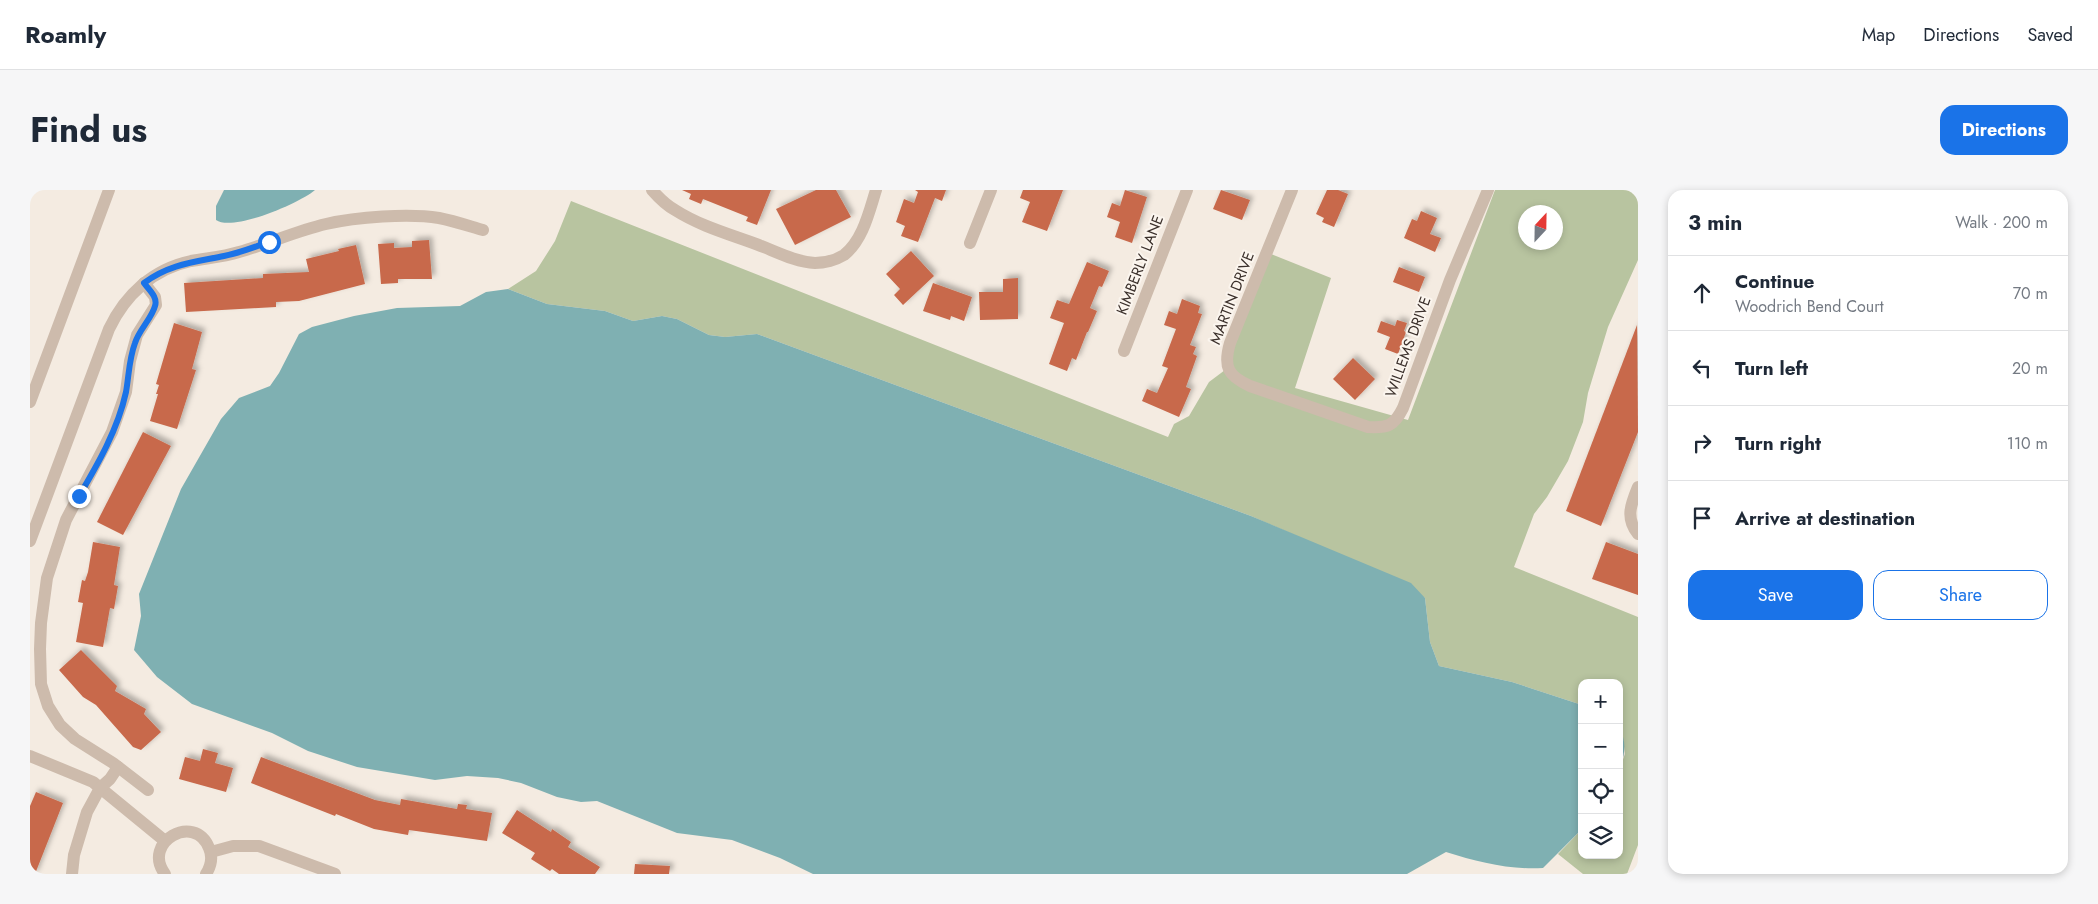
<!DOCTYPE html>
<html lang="en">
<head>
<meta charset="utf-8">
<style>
	body { margin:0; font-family:Jost,sans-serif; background:#f6f6f7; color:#1f2937 }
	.controls { position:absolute; right:15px; bottom:15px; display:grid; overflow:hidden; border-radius:10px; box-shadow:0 2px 8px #0003 }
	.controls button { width:45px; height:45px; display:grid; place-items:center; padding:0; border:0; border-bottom:1px solid #e0e1e3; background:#fff; color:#1f2937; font:25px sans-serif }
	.compass { position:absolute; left:1488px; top:15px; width:45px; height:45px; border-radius:50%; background:#fff; box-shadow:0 2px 8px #0003; rotate:22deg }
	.stop { position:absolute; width:15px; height:15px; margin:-11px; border:4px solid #1a73e8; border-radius:50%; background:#fff }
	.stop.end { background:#1a73e8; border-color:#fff; box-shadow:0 1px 5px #0008 }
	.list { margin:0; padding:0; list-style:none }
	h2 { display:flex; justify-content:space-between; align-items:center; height:65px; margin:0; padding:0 20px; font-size:21px }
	h2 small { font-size:16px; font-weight:400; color:#747a83 }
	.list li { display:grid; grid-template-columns:32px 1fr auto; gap:15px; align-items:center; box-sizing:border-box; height:75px; padding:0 20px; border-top:1px solid #e0e1e3 }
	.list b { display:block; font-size:19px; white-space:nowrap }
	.list p { margin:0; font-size:16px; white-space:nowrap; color:#747a83 }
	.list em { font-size:16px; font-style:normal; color:#747a83 }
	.actions { display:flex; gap:10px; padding:15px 20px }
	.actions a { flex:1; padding:11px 0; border:1px solid #1a73e8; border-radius:15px; text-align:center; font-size:18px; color:#1a73e8 }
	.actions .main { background:#1a73e8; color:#fff }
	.icon { flex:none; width:28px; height:28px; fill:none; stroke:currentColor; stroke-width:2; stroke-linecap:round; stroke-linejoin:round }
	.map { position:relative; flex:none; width:1608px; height:684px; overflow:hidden; border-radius:15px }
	header { display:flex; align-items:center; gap:30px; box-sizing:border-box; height:70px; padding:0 25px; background:#fff; border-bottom:1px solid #e0e1e3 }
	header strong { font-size:24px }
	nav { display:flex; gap:28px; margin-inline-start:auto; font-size:18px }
	.intro { display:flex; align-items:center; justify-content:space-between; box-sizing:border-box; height:120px; padding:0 30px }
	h1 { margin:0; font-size:35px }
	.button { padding:12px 22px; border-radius:15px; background:#1a73e8; color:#fff; font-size:18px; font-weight:700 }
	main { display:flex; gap:30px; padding:0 30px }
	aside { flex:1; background:#fff; border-radius:15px; box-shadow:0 2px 8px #0003 }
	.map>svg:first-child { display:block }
</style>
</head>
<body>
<header>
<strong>Roamly</strong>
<nav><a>Map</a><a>Directions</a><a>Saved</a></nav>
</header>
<div class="intro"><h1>Find us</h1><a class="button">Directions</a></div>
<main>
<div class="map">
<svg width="1608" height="684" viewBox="0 0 1608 684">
	<defs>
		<filter id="shadow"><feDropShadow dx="3.5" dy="-3.5" stdDeviation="2.5" flood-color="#0004"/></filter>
	</defs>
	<rect width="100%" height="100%" fill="#f4ebe1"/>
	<path fill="#b8c4a0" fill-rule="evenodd" d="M 1465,0 L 1608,0 L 1608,70 L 1578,137 L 1558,203 L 1553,232 L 1538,271 L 1517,307 L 1504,324 L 1484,377 L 1608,427 L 1608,655 L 1597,684 L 1553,684 L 1528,664 L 1552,639 L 1552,665 L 1589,665 L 1589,580 L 1595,564 L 1592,542 L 1589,539 L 1589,493 L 1552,493 L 1552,515 L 1482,492 L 1409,476 L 1400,452 L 1395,408 L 1285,354 L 1221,326 L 727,144 L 695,147 L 679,145 L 647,129 L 632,126 L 603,131 L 575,121 L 517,114 L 478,99 L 506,81 L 525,51 L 541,11 L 1138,247 L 1144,234 L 1159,226 L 1179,192 L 1195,180 L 1241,64 L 1301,88 L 1265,198 L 1378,230 ZM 1496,22 L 1526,22 L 1526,52 L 1496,52 Z"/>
	<g fill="#7fb0b2">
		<path d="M 194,0 L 285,0 C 270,13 203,42 186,30 L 186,16 Z"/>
		<path d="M 478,99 L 517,114 L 575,121 L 603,131 L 632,126 L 647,129 L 679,145 L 695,147 L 727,144 L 1221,326 L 1381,393 L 1395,408 L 1400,452 L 1409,476 L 1482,492 L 1552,515 L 1552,639 L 1513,678 C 1479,680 1448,672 1416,662 L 1377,684 L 783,684 L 750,668 L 702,650 L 647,643 L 567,611 L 551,612 L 527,607 L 491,593 L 468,588 L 437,586 L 405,590 L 327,577 L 278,561 L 242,543 L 162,514 L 127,487 L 104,460 L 111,426 L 109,404 L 151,299 L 191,229 L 209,208 L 240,196 L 249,183 L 269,144 L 282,137 L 324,126 L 367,118 L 430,116 L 456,102 Z"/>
		<path d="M 1589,539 C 1598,551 1594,568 1589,580 Z"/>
	</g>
	<g fill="#c8694b" filter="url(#shadow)">
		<polygon points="652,0 741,0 727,35 716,31 718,27 673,9 671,14 659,9 661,4"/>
		<polygon points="786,0 806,0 821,27 765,55 746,19"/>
		<polygon points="885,0 916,0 912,11 905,8 888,52 871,46 875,36 866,32 874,9 884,13 888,2"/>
		<polygon points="993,0 1033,0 1017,41 992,32 1000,12 990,8"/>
		<polygon points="1095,0 1117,7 1102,53 1085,47 1090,32 1077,27 1082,13 1090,16"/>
		<polygon points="1191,0 1220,10 1212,30 1183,19"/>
		<polygon points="1297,0 1308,0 1318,4 1304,37 1292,32 1294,28 1286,24"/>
		<polygon points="1391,21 1407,28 1400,44 1411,48 1405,62 1374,48 1382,29 1387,31"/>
		<polygon points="399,50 402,89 368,89 368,93 351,94 348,54 364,53 364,58 382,57 382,51"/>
		<polygon points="326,55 335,94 269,111 246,112 246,117 156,122 154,93 233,88 233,84 279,82 276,69 309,61 308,59"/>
		<polygon points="881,61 904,86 873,115 864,105 870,99 856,84"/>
		<polygon points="1057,72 1079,81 1072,97 1069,96 1060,118 1067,121 1058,142 1057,142 1046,170 1042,168 1037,181 1019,174 1034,133 1020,128 1027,110 1039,114"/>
		<polygon points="1369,77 1395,87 1389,102 1363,92"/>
		<polygon points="988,88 988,129 950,130 949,102 973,102 973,89"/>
		<polygon points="903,93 942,107 934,131 921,126 920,130 893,121"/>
		<polygon points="1152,109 1170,116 1168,123 1172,124 1160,155 1166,157 1163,164 1167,166 1156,197 1161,199 1149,227 1112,211 1117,199 1127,203 1138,178 1132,176 1146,139 1134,135 1139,121 1147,124"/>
		<polygon points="1367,130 1377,133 1374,141 1376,142 1368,164 1355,159 1360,147 1347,142 1351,131 1365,136"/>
		<polygon points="144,133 172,142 162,179 166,180 147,239 120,231 128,204 126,204 129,195 126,194"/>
		<polygon points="1607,135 1608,242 1571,336 1536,321"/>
		<polygon points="1323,168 1345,189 1325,210 1303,189"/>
		<polygon points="113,242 141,256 93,345 67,332"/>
		<polygon points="63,352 90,357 84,395 88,396 84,419 80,418 73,457 46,452 53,413 48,412 52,390 55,391 58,382"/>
		<polygon points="1576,352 1608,364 1608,405 1562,389"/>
		<polygon points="51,460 87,496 85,501 116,519 114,524 131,542 111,560 103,557 66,515 53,507 29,480"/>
		<polygon points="173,559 188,563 185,573 203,578 196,602 149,589 155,567 170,571"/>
		<polygon points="231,567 345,610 370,615 371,609 427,619 428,614 437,615 436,619 462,623 457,651 379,640 378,645 344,639 306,624 305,626 221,593"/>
		<polygon points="6,602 33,613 5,684 0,684 0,616"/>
		<polygon points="487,620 521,642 522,639 541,652 538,657 570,677 565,684 529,684 522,679 520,681 501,669 505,663 472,643"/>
		<polygon points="605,674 640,676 639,684 604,684"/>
	</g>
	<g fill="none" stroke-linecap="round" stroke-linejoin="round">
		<g stroke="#cdbbac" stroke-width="12">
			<path d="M 622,0 C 629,8 636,15 645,20 C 670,36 699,44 726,54 C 745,61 765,72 785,73 C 794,73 806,70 814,65 C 833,50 839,22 846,0"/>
			<path d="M 1262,0 L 1200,153 C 1193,177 1198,186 1220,196 L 1338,237 C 1358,238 1364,236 1373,218 L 1420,90 L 1458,0"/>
			<polyline points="940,53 961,0"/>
			<polyline points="114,93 125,107 126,115 107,145 100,171 96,202 82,242 36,330 17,388 11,433 10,459 11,494 18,516 30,535 45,549 83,573 118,600"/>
			<polyline points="1094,161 1157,0"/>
			<polyline points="0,212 79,0"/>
			<path d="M 1608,297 C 1601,314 1595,328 1608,344"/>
			<path d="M 0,351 L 79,139 C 95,105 123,79 161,71 C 177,68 193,67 209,62 C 238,54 266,41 296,34 C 326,27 379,23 409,28 C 424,31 439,36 453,40"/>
			<polyline points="0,566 63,592 135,651"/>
			<polyline points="181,662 203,656 229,656 305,684"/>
			<polyline points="42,684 44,665 57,622 70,598 80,589 88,577"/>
			<path d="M 135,684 C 111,652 165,622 179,658 C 183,667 181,676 176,684"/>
		</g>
	</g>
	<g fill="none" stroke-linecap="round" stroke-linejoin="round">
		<path stroke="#1a73e8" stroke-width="6" d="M 49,306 C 68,274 88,239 96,202 C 99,185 99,169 105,153 C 109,140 122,128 125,116 C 128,107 119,100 114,93 C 139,74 165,72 194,66 C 210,63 224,57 239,52"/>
	</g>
	<g text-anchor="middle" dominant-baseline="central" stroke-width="4" stroke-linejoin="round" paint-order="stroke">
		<g font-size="15" fill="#3b302b" stroke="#fbf5ee">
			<text transform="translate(1110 75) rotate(-69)">KIMBERLY LANE</text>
			<text transform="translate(1202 108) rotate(-69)">MARTIN DRIVE</text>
			<text transform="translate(1378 157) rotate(-70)">WILLEMS DRIVE</text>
		</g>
	</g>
</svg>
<div class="controls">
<button>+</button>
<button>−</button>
<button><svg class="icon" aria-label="locate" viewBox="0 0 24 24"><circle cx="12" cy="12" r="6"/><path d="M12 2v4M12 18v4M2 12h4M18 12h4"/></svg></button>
<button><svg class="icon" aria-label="layers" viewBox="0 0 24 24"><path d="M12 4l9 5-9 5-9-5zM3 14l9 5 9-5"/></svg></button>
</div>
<svg class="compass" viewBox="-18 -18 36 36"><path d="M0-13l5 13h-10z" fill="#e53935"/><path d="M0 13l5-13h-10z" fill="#747a83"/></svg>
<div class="stop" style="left:239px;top:52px"></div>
<div class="stop end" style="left:49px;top:306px"></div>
</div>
<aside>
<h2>3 min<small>Walk · 200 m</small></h2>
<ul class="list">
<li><svg class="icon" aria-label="ahead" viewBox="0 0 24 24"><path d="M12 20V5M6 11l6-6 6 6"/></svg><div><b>Continue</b><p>Woodrich Bend Court</p></div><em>70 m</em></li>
<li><svg class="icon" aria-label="left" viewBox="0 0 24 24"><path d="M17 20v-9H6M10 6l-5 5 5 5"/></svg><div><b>Turn left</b></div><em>20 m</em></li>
<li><svg class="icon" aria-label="right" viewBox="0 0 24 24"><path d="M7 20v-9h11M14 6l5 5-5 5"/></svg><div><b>Turn right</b></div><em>110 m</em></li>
<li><svg class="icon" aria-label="arrive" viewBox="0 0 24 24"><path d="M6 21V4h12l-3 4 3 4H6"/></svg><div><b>Arrive at destination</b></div></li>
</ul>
<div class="actions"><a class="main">Save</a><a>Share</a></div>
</aside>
</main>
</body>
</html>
